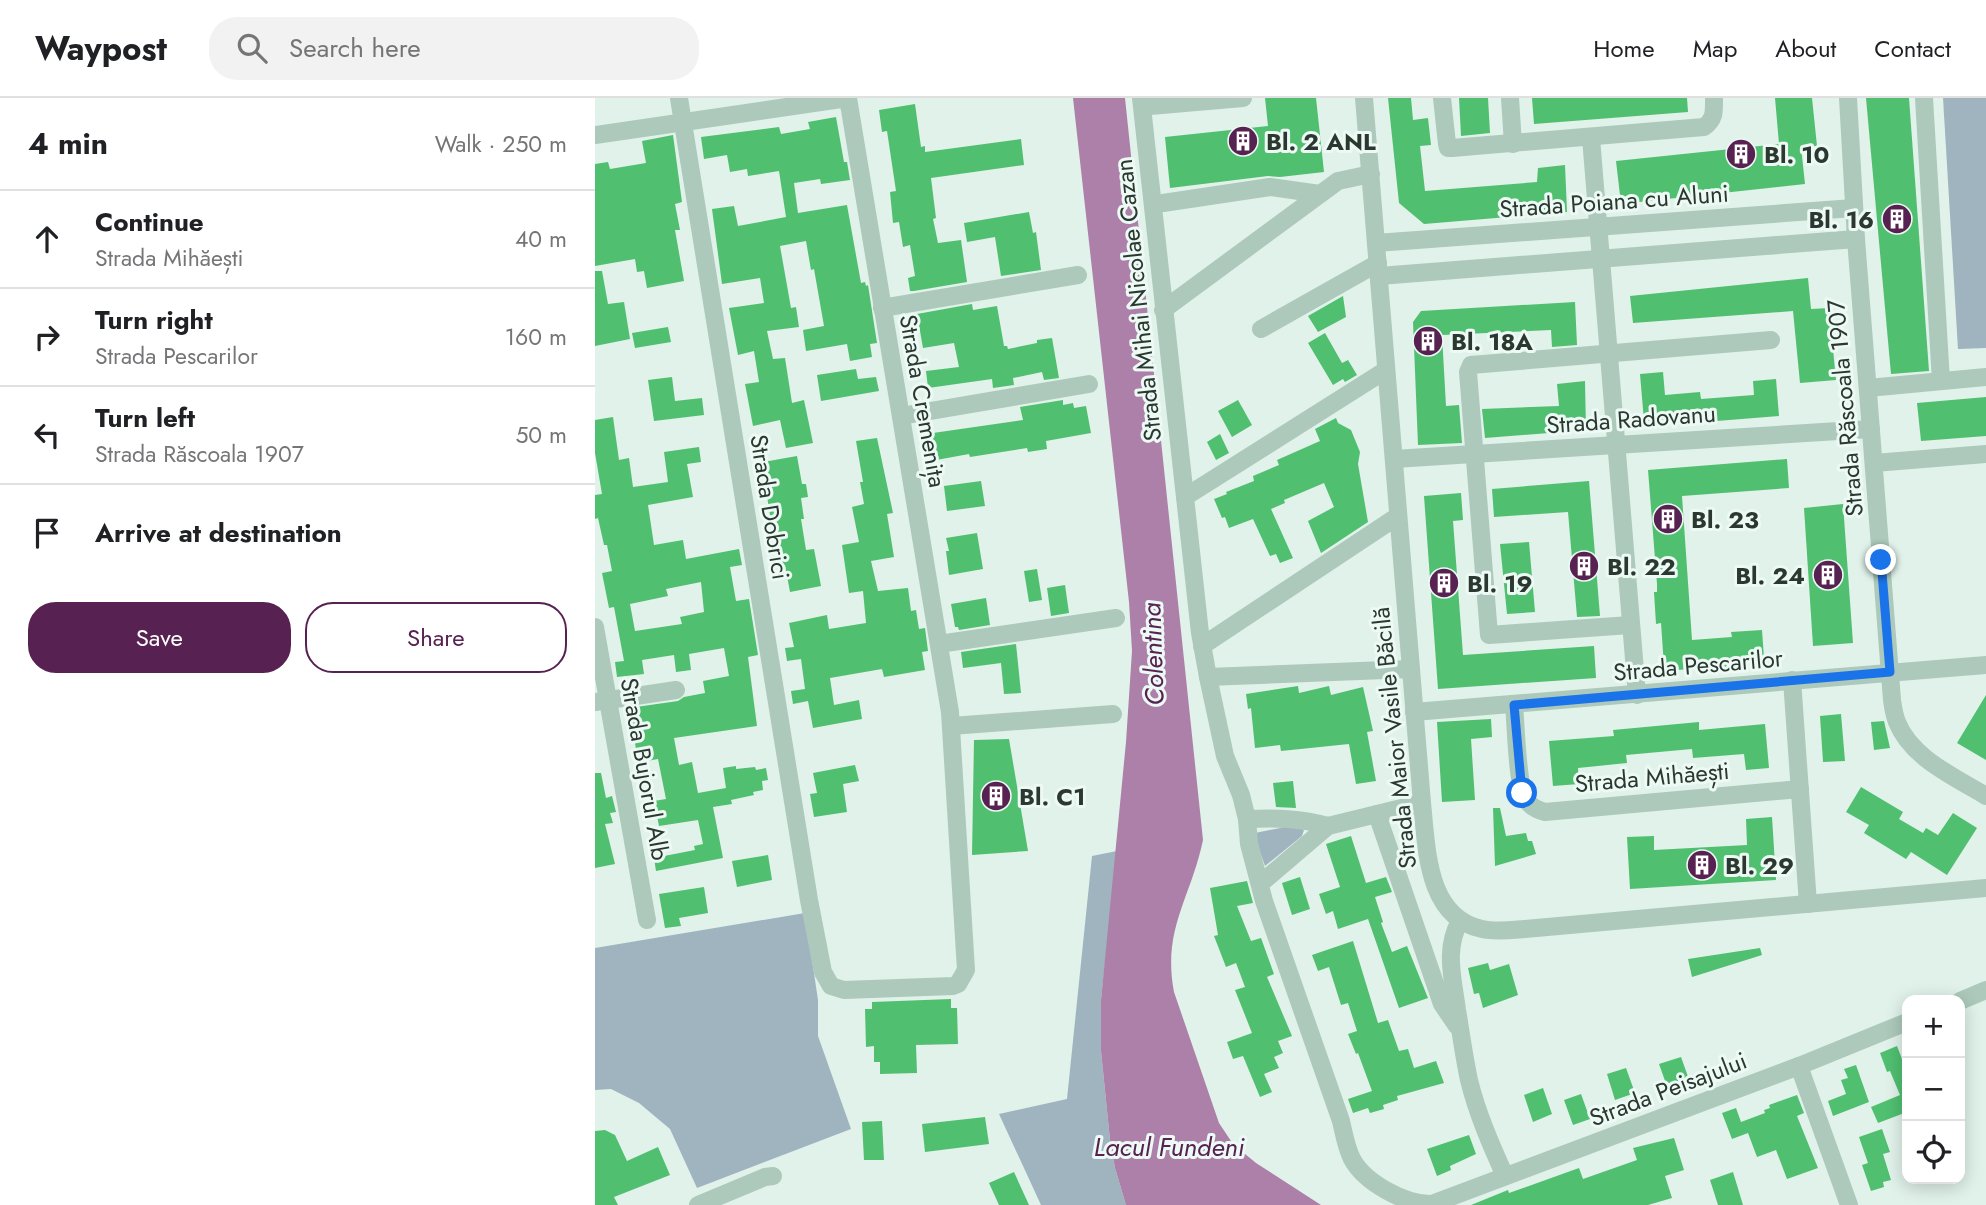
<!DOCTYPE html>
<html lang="en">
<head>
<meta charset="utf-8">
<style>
	body { margin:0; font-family:Jost,sans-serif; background:#f2f2f2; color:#202124 }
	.controls { position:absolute; right:21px; bottom:21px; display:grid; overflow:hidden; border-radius:14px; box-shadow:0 4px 18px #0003 }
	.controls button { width:63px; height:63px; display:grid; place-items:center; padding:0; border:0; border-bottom:2px solid #e0e0e0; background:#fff; color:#202124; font:35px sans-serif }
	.stop { position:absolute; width:21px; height:21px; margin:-16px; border:5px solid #1a73e8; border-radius:50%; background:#fff }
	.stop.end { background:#1a73e8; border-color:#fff; box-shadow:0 2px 7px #0008 }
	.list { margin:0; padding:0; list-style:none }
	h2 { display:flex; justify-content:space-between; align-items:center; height:91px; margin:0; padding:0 28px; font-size:30px }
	h2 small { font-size:23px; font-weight:400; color:#757577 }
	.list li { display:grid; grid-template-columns:46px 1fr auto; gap:21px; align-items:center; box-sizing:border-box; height:98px; padding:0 28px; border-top:2px solid #e0e0e0 }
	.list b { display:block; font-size:26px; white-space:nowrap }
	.list p { margin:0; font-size:23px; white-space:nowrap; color:#757577 }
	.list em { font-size:23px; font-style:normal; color:#757577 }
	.actions { display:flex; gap:14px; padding:21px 28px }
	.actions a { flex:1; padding:16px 0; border:2px solid #572251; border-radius:28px; text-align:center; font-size:24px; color:#572251 }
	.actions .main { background:#572251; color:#fff }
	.icon { flex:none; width:38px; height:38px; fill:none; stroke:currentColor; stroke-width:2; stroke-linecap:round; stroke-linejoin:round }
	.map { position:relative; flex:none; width:1391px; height:1107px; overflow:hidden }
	header { display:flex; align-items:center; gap:42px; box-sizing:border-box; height:98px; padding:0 35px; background:#fff; border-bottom:2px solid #e0e0e0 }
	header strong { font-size:33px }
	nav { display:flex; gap:38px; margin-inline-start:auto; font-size:24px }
	.search { width:490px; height:63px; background:#f2f2f2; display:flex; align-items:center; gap:18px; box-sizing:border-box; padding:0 24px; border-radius:28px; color:#757577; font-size:26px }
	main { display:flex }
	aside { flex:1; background:#fff }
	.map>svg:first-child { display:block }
</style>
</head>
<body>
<header>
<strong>Waypost</strong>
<div class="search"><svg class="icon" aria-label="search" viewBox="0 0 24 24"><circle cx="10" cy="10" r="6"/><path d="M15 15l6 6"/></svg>Search here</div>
<nav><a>Home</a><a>Map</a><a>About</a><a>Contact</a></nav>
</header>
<main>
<aside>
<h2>4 min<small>Walk · 250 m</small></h2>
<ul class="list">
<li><svg class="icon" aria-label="ahead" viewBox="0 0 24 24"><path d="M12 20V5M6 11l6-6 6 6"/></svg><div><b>Continue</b><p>Strada Mihăești</p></div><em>40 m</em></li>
<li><svg class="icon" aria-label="right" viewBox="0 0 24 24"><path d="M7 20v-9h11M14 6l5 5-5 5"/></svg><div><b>Turn right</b><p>Strada Pescarilor</p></div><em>160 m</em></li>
<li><svg class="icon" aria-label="left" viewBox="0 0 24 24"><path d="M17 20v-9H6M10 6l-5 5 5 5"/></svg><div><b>Turn left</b><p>Strada Răscoala 1907</p></div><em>50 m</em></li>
<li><svg class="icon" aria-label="arrive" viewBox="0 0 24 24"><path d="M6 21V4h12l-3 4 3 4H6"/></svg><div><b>Arrive at destination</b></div></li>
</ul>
<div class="actions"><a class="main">Save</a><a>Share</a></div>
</aside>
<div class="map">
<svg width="1391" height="1107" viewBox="0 0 1391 1107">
	<rect width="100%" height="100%" fill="#e0f2ea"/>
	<g fill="#a0b4c0">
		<polygon points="1348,0 1391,0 1391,250 1363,251"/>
		<polygon points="700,727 709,732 707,738 670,768 659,737 660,735"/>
		<polygon points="522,753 506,902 506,953 515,1042 520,1070 531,1107 446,1107 404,1016 472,1001 497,758"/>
		<polygon points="210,815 223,902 223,938 256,1031 102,1090 75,1031 44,1005 16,991 0,992 0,850"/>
	</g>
	<path fill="#ad80a9" d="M 478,0 L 530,0 L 608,742 C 596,800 567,831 579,894 L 624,1025 L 638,1046 L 661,1065 L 726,1107 L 531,1107 L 520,1070 L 515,1042 L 506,953 L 506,902 L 531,644 L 537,553 L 534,504 Z"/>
	<g fill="#50bf70" fill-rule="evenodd">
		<polygon points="670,0 721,0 729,74 685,79 673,78 575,90 570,39 673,28"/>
		<polygon points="793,0 816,0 818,22 833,20 836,47 825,48 830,93 942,84 943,70 970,67 972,114 829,126 804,105"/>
		<polygon points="864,0 893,0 895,35 866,38"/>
		<polygon points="937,0 1092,0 1093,14 939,26"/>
		<polygon points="1180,0 1217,0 1222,48 1206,49 1210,86 1026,106 1021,63 1184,46"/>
		<polygon points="1271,0 1314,0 1334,273 1296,276"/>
		<polygon points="320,6 326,49 330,48 330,54 426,41 429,67 336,80 341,120 338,121 343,145 366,142 372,184 319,193 315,193 313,180 320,178 315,147 308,149 304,124 298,125 295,94 301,93 292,33 287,34 284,12"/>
		<polygon points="241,19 249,64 252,64 255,82 226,86 225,81 199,85 203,115 252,107 266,185 270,184 271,188 273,187 282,245 275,246 277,259 255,263 252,246 211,253 208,232 229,228 219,171 216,172 211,143 185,148 196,210 201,209 204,229 172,233 178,261 190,260 197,305 209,302 218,345 191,350 185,322 158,328 150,286 164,284 159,253 143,257 134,210 169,205 165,180 127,186 117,111 139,108 143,128 191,119 184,73 153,78 152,71 135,74 132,57 109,61 106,39 184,29 186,36 215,31 213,24"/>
		<polygon points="78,37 87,104 80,106 85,132 80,132 89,183 52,190 49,173 42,174 40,161 0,168 0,66 13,64 15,71 51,65 47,43"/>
		<polygon points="434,114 438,135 441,134 446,172 406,178 400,139 372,144 369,125"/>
		<polygon points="0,173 7,173 13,206 29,204 35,241 0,248"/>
		<polygon points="1213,180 1216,211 1234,210 1241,282 1205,285 1198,213 1038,225 1035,198"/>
		<polygon points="748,198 751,219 723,234 713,218"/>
		<polygon points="980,204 982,247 957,249 956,232 847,237 851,308 864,307 867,345 823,347 818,224 826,213"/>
		<polygon points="377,206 378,212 402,208 409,248 412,248 413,251 442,245 442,242 457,240 464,280 449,282 447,274 418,280 419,287 398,290 397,281 333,290 331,273 364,269 359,245 328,250 322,216"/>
		<polygon points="73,229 76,244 40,250 37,235"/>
		<polygon points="730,235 747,265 753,262 762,277 750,284 748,281 738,287 713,245"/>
		<polygon points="261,271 263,281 281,279 284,293 226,303 222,277"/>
		<polygon points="1068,274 1070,297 1105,294 1106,301 1159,297 1158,283 1181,281 1184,318 1097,325 1096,319 1049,323 1045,276"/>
		<polygon points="77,279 80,303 107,300 109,317 59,323 53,282"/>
		<polygon points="990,283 991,332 890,340 887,311 964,308 962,286"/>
		<polygon points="1391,299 1391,338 1326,343 1322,305"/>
		<polygon points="468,302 468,307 478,305 479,310 491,308 496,335 451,343 452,351 433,354 432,350 375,359 374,356 336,363 331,336 428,322 425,309"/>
		<polygon points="643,302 657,327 637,339 623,313"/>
		<path d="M 18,319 L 24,362 L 34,360 L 38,389 L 73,384 L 69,354 L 104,349 L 106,364 L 92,366 L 98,399 L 53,407 L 59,447 L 88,442 L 91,461 L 144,451 L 147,467 L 135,469 L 141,503 L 154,501 L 163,557 L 153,559 L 162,628 L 79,640 L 84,667 L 97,664 L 103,695 L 131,690 L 128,670 L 141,668 L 141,671 L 160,669 L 161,672 L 171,670 L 173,682 L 167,683 L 168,692 L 158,694 L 159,697 L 136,702 L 137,706 L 118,709 L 128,760 L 61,773 L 59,760 L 100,752 L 99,748 L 108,746 L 103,722 L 64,728 L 59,703 L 71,701 L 63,661 L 41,665 L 38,652 L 41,651 L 34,610 L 83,603 L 89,599 L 110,595 L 108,583 L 134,578 L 129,550 L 94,556 L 96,572 L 81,574 L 79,557 L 47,562 L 49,576 L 22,579 L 20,564 L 29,563 L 19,509 L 14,510 L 7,475 L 17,473 L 12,447 L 9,447 L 3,420 L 0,421 L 0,397 L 7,396 L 0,355 L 0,322 ZM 106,484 L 109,514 L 85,519 L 87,526 L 40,533 L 35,506 L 73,498 L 71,491 Z"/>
		<polygon points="741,320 743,325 756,332 765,354 763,366 773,424 726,455 713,423 739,409 729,385 689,402 690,405 676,411 698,460 685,465 681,456 675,458 658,421 634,430 630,419 627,420 619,401 632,396 631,394 659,383 658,378 684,367 682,362 725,343 720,331"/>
		<polygon points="625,336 634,355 621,362 612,344"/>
		<polygon points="282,340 298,415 292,416 299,459 276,463 283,493 313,490 316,513 321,512 324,531 330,530 333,553 327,554 330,572 289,579 287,571 235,580 239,607 264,602 267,621 218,630 213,603 198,606 196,593 210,591 206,561 192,563 190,550 199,549 194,525 232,517 234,531 271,525 268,493 254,495 247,447 264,444 257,409 269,406 265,384 268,384 261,343"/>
		<polygon points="202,358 207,386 211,386 213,399 206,400 209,421 206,421 211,452 219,451 226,488 195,494 190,467 183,468 169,379 165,379 162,365"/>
		<polygon points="1192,361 1194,390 1087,398 1097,542 1137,539 1136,534 1167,532 1169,560 1151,561 1151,568 1081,572 1081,567 1069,568 1066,525 1061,526 1059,494 1062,494 1062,486 1053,372"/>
		<polygon points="386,383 390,408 352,413 349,388"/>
		<polygon points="994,383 1005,518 982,519 973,414 899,419 897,391"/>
		<polygon points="866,395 868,422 858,423 868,557 999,548 1001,580 843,591 829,398"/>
		<polygon points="1248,406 1258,545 1218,548 1209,410"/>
		<polygon points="382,435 388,471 354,477 351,453 354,453 351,440"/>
		<polygon points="934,444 940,514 912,516 905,446"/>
		<polygon points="442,471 447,502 434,504 429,473"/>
		<polygon points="470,487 474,515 456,518 452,490"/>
		<polygon points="391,500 395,527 364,532 363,529 360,529 356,506"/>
		<polygon points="421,546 426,595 409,596 406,565 368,570 366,554"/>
		<polygon points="703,588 704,595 734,588 736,597 768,589 778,633 772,634 781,683 761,686 754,646 686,653 685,647 660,650 656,610 653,611 651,596"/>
		<polygon points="1391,597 1391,662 1362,645"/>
		<polygon points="1246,616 1250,663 1228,664 1225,618"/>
		<polygon points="896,621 897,639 876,641 880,702 847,704 842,624"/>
		<polygon points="1289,623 1295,650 1279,652 1276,624"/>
		<polygon points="1104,624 1104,632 1170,626 1174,670 1151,672 1149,656 1098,660 1097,651 1031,657 1032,665 983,670 984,686 958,688 954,643 1019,638 1018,632"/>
		<polygon points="414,641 433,753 377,757 379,642"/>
		<polygon points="260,667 264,683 248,686 252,714 219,719 215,696 222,695 218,675"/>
		<polygon points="0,675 6,675 11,700 17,698 21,714 15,715 18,725 10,726 20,766 0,770"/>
		<polygon points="698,683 701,710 681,709 678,685"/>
		<polygon points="1266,689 1308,714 1304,721 1328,735 1331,730 1343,737 1358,715 1382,730 1352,777 1316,754 1311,761 1269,735 1274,727 1251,714"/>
		<polygon points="898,710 905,710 911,738 931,735 933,743 937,743 941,756 900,768"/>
		<polygon points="1177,719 1181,782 1035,791 1032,739 1059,738 1059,752 1152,747 1151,721"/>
		<polygon points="756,738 771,785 791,779 797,794 780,799 788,824 786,825 797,854 812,848 833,900 804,910 773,821 743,831 738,813 731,816 724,796 745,789 731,746"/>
		<polygon points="173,757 177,782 142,789 137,763"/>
		<polygon points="705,779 715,811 697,817 687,785"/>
		<polygon points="652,783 658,805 642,808 656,843 666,840 679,876 672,879 697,938 683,943 688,955 679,959 684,970 669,976 677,994 665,999 648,958 638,961 632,944 657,935 640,892 650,889 641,865 631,869 619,838 623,837 615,790"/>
		<polygon points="109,789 113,815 84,820 86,828 70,830 64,796"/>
		<polygon points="758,843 783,925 793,922 804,953 813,951 819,970 841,963 849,985 802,998 803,1002 788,1007 789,1011 775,1015 773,1010 758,1015 753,1001 777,993 763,955 761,956 753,936 762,933 753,905 746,907 734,869 723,873 717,857"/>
		<polygon points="1165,850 1167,857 1097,879 1093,861"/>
		<polygon points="893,865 895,872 914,866 923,897 888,910 884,895 879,896 873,870"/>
		<polygon points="356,901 356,910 362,910 363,946 321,947 322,975 285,976 285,964 279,964 279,948 271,949 270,911 277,911 277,904"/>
		<polygon points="1302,948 1312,974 1312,1014 1283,1025 1276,1009 1305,997 1295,973 1292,974 1285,955"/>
		<polygon points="1086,959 1096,987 1074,994 1064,966"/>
		<polygon points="1261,967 1274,1004 1238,1018 1233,1003 1251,996 1246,982 1253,980 1249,971"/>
		<polygon points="1031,970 1040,995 1020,1002 1012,976"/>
		<polygon points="948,990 957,1016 938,1024 929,997"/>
		<polygon points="986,996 995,1021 978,1027 969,1002"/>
		<polygon points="1202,997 1209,1015 1202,1018 1223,1070 1192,1081 1181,1052 1162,1059 1153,1035 1137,1041 1127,1015 1141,1010 1146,1024 1170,1015 1169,1012 1175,1010 1174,1007"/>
		<polygon points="390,1019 394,1046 330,1054 327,1026"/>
		<polygon points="287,1023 289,1062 269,1062 267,1024"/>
		<polygon points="1287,1031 1295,1054 1288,1056 1296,1082 1288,1084 1289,1089 1276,1093 1267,1067 1273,1065 1264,1039"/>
		<polygon points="10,1032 20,1037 32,1063 63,1049 75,1077 19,1099 23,1107 0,1107 0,1033"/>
		<polygon points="874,1037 881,1056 855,1068 856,1072 842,1078 832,1051"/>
		<polygon points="1079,1040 1089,1072 1070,1078 1077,1100 1053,1107 876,1107 913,1092 914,1095 984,1070 988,1081 1042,1062 1038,1050"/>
		<polygon points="419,1074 434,1107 404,1107 394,1085"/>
		<polygon points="1138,1074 1148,1107 1123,1107 1115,1082"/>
	</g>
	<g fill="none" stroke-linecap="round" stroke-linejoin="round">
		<g stroke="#acc9bb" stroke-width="18">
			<path d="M 546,0 L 605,535 L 613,579 L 630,658 L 646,697 L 652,721 L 654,746 L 669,803 L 746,1023 C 749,1036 751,1049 757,1061 C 770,1085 811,1107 837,1106 L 1204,968 L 1312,924"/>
			<polyline points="555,0 555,8 648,0"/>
			<path d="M 769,0 L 827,705 C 832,750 831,819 887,831 C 901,834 916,832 930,831 L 1391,790"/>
			<path d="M 847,0 L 852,46 L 853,50 L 857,50 L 1109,29 C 1120,21 1119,14 1119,0"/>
			<polyline points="915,0 918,46"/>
			<path d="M 1253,0 L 1261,141 L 1297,602 C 1298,609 1299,617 1302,624 C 1316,660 1360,679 1391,698"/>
			<polyline points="1329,0 1346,283"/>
			<polyline points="0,37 253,0 355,614 371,872 363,886 358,888 249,892 236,888 228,874 214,802 88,25 84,0"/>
			<polyline points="996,40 1042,597"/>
			<polyline points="568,105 675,89 725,96"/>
			<polyline points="781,145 1259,110"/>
			<polyline points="784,178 1261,141"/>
			<polyline points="287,210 483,177"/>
			<polyline points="568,212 743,83 776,76"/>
			<polyline points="666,231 783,165"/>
			<polyline points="1273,290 1391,279"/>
			<polyline points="306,318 494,286"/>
			<polyline points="799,361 1276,331"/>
			<polyline points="1279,365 1391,356"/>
			<polyline points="590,399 791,272"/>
			<polyline points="1035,527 894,537 873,274 876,267 1176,242"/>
			<polyline points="0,529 52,822"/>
			<polyline points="344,546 521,520"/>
			<polyline points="607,548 803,418"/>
			<polyline points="613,579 816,571"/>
			<polyline points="1197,582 1213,806"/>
			<polyline points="0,604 81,592"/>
			<path d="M 919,607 C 921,627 922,688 931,702 C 936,709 942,712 950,714 L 1205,691"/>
			<polyline points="819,614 1391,567"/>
			<polyline points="356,628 518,616"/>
			<polyline points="782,716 847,906 862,928"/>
			<path d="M 652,721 C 681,720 705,720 733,728"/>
			<polyline points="665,786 733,728 827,705"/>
			<path d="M 865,823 C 849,851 858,881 862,912 C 866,935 869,959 874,982 C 882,1015 896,1047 910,1078"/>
			<polyline points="1365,903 1391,892"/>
			<polyline points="1204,968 1254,1107"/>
			<polyline points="103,1107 170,1079 178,1078"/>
		</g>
	</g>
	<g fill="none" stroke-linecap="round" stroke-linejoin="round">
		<polyline stroke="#1a73e8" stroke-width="9" points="927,695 919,607 1295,574 1286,462"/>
	</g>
	<defs>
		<g id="building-disc" transform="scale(1.575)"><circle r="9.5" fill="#572251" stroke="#ecf9f4"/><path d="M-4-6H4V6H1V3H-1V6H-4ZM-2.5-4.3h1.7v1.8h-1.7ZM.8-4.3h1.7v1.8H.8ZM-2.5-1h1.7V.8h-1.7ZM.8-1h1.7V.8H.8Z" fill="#fff"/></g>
	</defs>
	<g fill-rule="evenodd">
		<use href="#building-disc" x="648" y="43"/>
		<use href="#building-disc" x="1146" y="56"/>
		<use href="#building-disc" x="1302" y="121"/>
		<use href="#building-disc" x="833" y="243"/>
		<use href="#building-disc" x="1073" y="421"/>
		<use href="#building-disc" x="989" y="468"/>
		<use href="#building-disc" x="1233" y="477"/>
		<use href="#building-disc" x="849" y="485"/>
		<use href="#building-disc" x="401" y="698"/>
		<use href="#building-disc" x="1107" y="767"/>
	</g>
	<g text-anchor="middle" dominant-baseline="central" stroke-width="6" stroke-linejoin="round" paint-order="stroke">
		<g font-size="24" font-weight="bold" fill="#2a382f" stroke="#ecf9f4" text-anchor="start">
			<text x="671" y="43">Bl. 2 ANL</text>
			<text x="1169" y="56">Bl. 10</text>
			<text x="1279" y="121" text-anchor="end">Bl. 16</text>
			<text x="856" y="243">Bl. 18A</text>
			<text x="1096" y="421">Bl. 23</text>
			<text x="1012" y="468">Bl. 22</text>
			<text x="1210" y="477" text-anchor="end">Bl. 24</text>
			<text x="872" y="485">Bl. 19</text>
			<text x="424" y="698">Bl. C1</text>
			<text x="1130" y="767">Bl. 29</text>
		</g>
		<g font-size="24" fill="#2a382f" stroke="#ecf9f4">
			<text transform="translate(1019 103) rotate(-4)">Strada Poiana cu Aluni</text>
			<text transform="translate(543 202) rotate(-96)">Strada Mihai Nicolae Cazan</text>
			<text transform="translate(328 303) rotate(80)">Strada Cremenița</text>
			<text transform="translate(1250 310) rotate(-95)">Strada Răscoala 1907</text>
			<text transform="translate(1036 321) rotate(-4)">Strada Radovanu</text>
			<text transform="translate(175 409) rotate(81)">Strada Dobrici</text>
			<text transform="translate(1103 567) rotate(-5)">Strada Pescarilor</text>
			<text transform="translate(799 640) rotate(-96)">Strada Maior Vasile Băcilă</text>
			<text transform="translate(50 671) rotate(80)">Strada Bujorul Alb</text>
			<text transform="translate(1057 679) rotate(-5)">Strada Mihăești</text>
			<text transform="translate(1073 991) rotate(-21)">Strada Peisajului</text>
		</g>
		<g font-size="26" font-style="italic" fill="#572251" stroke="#ecf9f4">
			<text transform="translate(558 556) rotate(-92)">Colentina</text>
			<text x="574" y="1049">Lacul Fundeni</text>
		</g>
	</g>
</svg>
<div class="controls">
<button>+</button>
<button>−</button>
<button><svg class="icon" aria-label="locate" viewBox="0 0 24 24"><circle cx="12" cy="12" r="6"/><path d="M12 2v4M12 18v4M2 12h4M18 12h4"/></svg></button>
</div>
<div class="stop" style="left:927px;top:695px"></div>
<div class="stop end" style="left:1286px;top:462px"></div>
</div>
</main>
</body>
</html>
